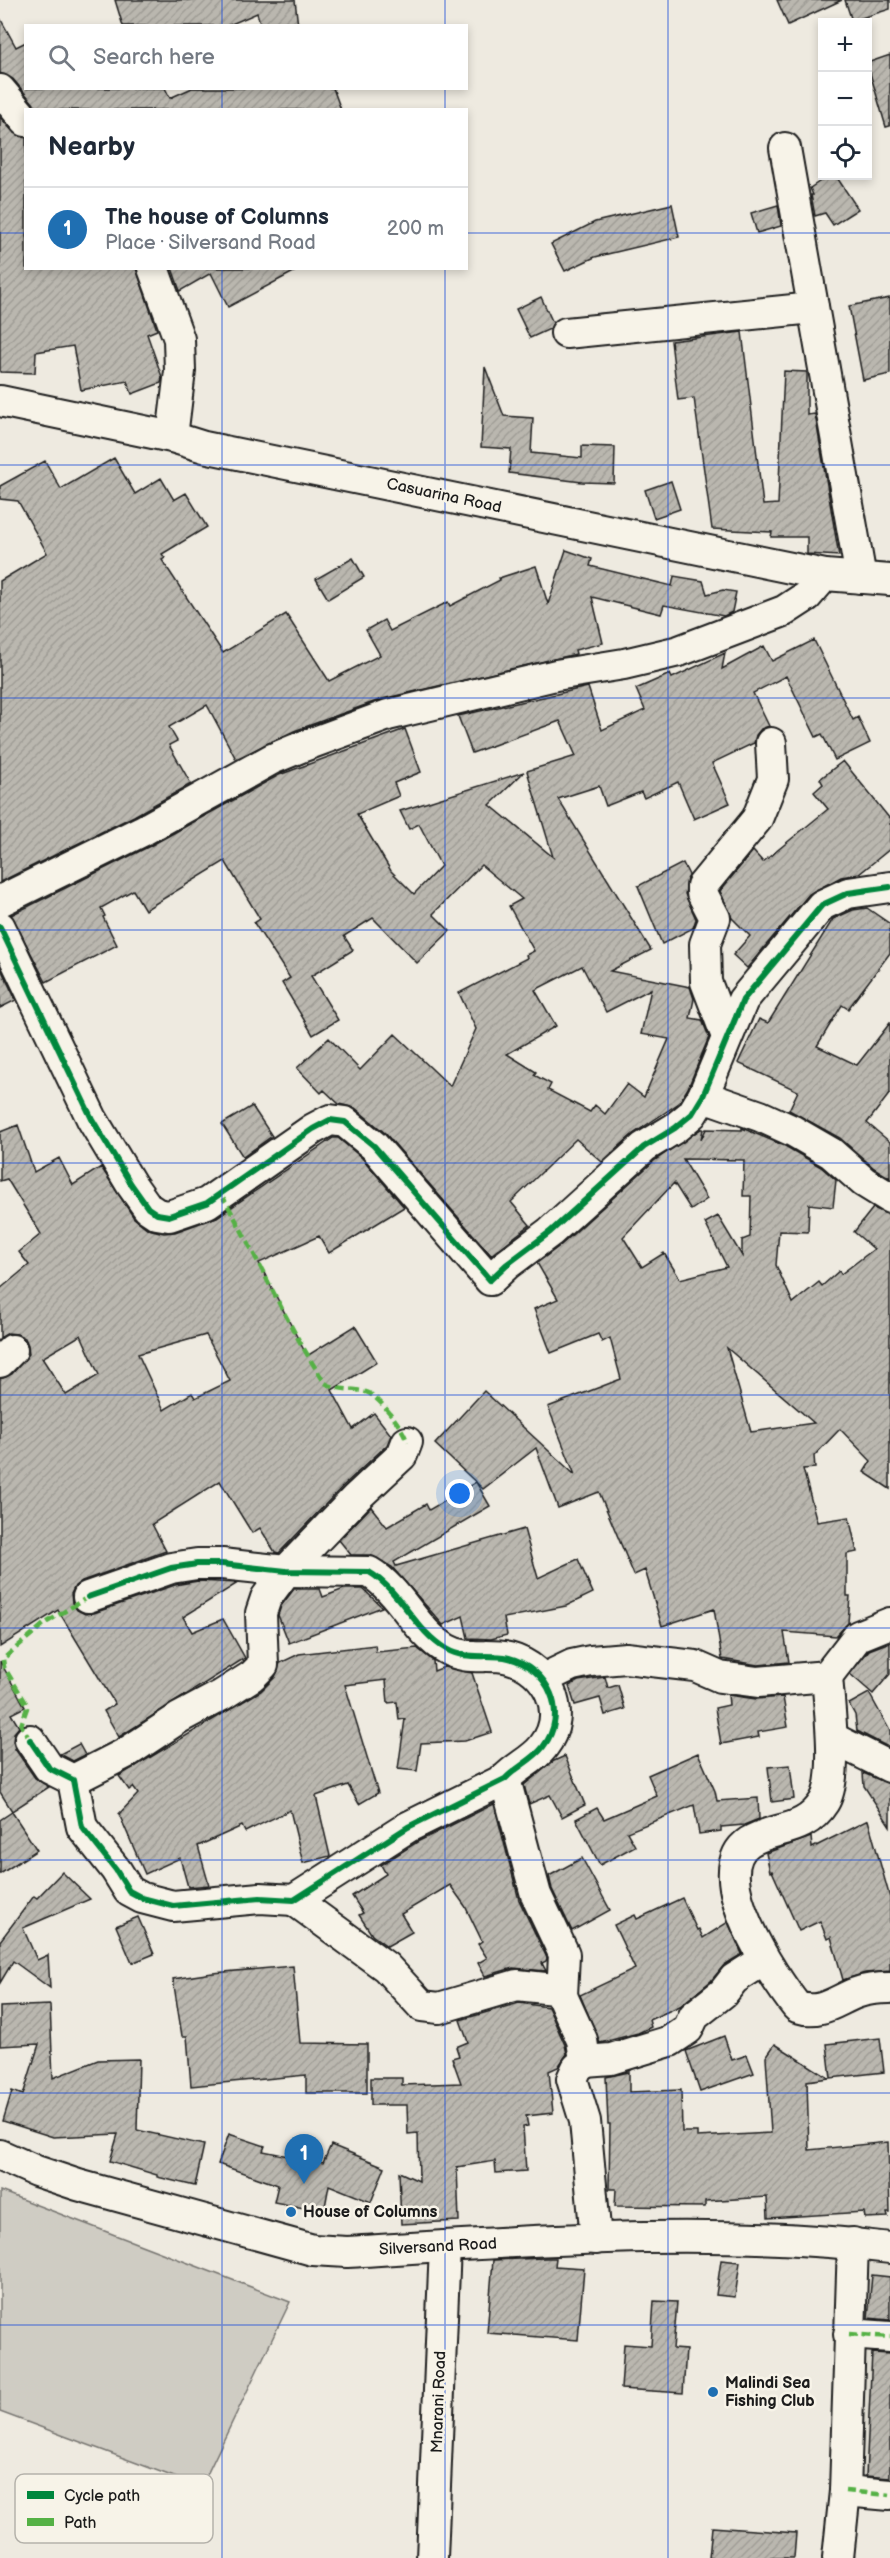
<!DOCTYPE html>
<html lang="en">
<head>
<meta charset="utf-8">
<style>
	body { margin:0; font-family:"Balsamiq Sans",sans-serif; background:#f2f2f3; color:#1f2937 }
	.controls { position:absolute; right:18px; top:18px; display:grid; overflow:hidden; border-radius:0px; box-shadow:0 3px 9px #0003 }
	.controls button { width:54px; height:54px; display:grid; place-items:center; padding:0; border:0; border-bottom:2px solid #e0e1e3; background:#fff; color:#1f2937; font:30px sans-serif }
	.you { position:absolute; left:460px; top:1494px; width:21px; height:21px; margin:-15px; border:4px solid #fff; border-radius:50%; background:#1a73e8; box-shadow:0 0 0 9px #1a73e833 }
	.badge { display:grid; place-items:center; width:39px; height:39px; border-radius:50%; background:#1f6fb2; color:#fff; font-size:20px; font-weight:700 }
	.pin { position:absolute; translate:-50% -50px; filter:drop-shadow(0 2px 3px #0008) }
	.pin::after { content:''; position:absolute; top:32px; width:21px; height:18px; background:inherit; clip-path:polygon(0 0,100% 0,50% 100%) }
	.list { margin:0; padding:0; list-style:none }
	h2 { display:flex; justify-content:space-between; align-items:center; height:78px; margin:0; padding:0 24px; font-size:26px }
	h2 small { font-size:20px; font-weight:400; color:#747a83 }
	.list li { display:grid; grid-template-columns:39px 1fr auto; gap:18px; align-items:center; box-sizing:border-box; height:84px; padding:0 24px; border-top:2px solid #e0e1e3 }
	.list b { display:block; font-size:22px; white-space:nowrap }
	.list p { margin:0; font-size:20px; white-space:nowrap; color:#747a83 }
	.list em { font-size:20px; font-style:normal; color:#747a83 }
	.icon { flex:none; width:33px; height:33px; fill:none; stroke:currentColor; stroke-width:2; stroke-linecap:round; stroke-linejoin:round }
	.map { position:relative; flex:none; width:890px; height:2558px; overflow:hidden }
	.search { position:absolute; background:#fff; box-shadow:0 3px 9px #0003; left:24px; top:24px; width:444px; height:66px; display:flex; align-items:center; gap:15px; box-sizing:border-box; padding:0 21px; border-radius:0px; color:#747a83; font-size:22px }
	.panel { position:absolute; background:#fff; box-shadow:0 3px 9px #0003; left:24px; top:108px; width:444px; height:162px; border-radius:0px }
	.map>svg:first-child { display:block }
</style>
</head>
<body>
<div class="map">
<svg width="890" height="2558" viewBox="0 0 890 2558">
	<defs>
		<pattern id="building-hatch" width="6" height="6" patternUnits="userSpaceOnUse" patternTransform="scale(1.5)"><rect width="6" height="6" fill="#bab7af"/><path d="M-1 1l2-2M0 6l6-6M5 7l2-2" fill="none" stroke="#9f9d96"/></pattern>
	</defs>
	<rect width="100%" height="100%" fill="#eeeae0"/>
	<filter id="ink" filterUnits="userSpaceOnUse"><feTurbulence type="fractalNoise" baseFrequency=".0167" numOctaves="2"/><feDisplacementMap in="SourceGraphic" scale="12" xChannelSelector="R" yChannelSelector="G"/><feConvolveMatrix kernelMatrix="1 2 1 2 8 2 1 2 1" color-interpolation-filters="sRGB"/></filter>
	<g filter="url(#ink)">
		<polygon fill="#dedbd1" points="869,2257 890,2263 890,2501 857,2498"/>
		<polygon fill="#cfccc3" stroke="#767470" stroke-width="1.5" points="0,2191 290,2302 201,2487 0,2412"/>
		<g fill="url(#building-hatch)" stroke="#1c1c1c" stroke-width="1.5" fill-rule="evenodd">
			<polygon points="115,0 295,0 298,26 261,26 257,13 227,26 123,26"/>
			<polygon points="777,0 842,0 788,25"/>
			<polygon points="845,0 890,0 890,9 852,21"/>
			<polygon points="0,18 16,47 26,42 26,88 165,88 170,98 192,88 333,88 341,110 39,110 13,79 0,73"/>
			<polygon points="890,55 890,126 886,127 867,63"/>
			<polygon points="0,117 13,132 26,138 26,268 136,268 157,330 147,334 162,377 161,383 132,394 127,381 81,390 73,346 36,352 35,373 0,372"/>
			<polygon points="828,176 836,176 858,209 833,225 825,213 815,216 811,195 813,195 810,188"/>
			<polygon points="672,204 679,237 595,257 565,271 551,244 595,222"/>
			<polygon points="778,205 781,226 757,233 751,213"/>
			<polygon points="172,268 301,268 228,307 211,273 180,291"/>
			<polygon points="541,297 553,323 550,329 530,338 516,309"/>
			<polygon points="890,298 890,374 863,380 849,306"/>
			<polygon points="742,332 763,505 778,504 784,371 807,372 807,415 815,414 839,556 807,554 807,537 771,537 772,532 712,529 694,398 678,400 671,341"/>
			<polygon points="485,367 504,416 533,418 531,453 582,458 582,446 615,447 614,483 582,482 509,473 511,449 481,447"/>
			<polygon points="114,458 135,494 161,478 174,500 186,493 207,527 162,554 165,558 162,560 223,653 286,614 329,681 380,655 366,630 384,620 390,631 448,602 450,606 500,580 499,578 536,566 548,604 566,550 592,559 590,566 672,586 674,576 703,581 707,594 723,590 736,592 732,612 724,616 664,605 661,614 592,597 603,643 575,650 576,654 382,699 294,731 236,759 207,705 169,727 177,741 169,745 191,784 134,816 0,882 0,581 47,553 18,501 0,499 0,486 45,461 61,489"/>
			<polygon points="671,481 680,509 654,518 645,490"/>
			<polygon points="353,558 364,577 328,599 316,579"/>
			<path d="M 814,640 L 853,720 L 858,717 L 870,743 L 835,760 L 822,734 L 816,737 L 786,676 L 753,693 L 769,726 L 761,729 L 756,735 L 754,743 L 712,763 L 730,803 L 694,819 L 678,782 L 644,798 L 641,792 L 606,806 L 599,786 L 558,799 L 651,950 L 610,971 L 690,987 L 694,999 L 690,1018 L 702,1020 L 709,1037 L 688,1088 L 679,1103 L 633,1134 L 602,1162 L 576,1139 L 511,1202 L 530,1225 L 491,1255 L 385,1133 L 355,1108 L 339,1104 L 324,1090 L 321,1093 L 297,1068 L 329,1038 L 360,1070 L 395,1034 L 450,1086 L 476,1029 L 459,993 L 527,958 L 526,955 L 534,951 L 509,906 L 522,899 L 481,865 L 433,914 L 450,931 L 417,963 L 373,918 L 344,936 L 353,950 L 311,976 L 338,1020 L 313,1035 L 282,983 L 290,978 L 254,923 L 260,919 L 225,861 L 145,910 L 133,890 L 101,908 L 105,916 L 103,917 L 117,945 L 46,982 L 11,915 L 150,846 L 279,775 L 405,729 L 421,772 L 394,783 L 399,796 L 357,814 L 391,871 L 414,894 L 441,866 L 419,824 L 409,829 L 400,811 L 524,772 L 490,805 L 553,857 L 527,771 L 576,756 L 560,721 L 472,753 L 458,716 L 588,687 L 602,730 L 645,710 L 636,689 L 670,674 L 672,678 L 725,653 L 722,669 L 764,646 L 772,661 ZM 582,966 L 606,1012 L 651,989 L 641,1034 L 669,1039 L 644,1097 L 627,1084 L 605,1114 L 595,1105 L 590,1112 L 548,1090 L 551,1084 L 534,1075 L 536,1072 L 507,1054 L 556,1026 L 535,990 Z"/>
			<polygon points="843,761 890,819 890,849 859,874 841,877 809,894 747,968 733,955 750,936 732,918 720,891 753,851 763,862 828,809 814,792 823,784 820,779"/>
			<polygon points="683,863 689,875 685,894 696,919 693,928 662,944 638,886"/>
			<polygon points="867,908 890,924 890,953 848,1009 842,1005 817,1046 857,1065 890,1023 890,1093 867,1123 890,1142 890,1178 874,1168 840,1138 789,1110 798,1091 738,1063 759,1019 768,1023 833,919 853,910"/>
			<polygon points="0,967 16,1000 0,1008"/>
			<polygon points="252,1106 272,1136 243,1157 222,1124"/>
			<path d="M 18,1125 L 34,1172 L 59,1158 L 73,1185 L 101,1167 L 134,1218 L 148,1229 L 164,1233 L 175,1232 L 217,1217 L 333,1138 L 338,1138 L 362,1158 L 404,1207 L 329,1253 L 319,1236 L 259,1263 L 307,1356 L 355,1326 L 377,1362 L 332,1390 L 353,1429 L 374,1413 L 391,1435 L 387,1445 L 344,1485 L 279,1553 L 275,1552 L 260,1528 L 252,1533 L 220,1481 L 152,1524 L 166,1551 L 82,1581 L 75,1586 L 71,1594 L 72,1603 L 77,1610 L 85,1614 L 94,1613 L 175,1585 L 198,1581 L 238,1583 L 183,1617 L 192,1632 L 223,1619 L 245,1658 L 119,1737 L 104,1711 L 115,1704 L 58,1610 L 0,1647 L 0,1379 L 12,1374 L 29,1354 L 28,1345 L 25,1338 L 17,1334 L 8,1333 L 0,1338 L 0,1289 L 29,1265 L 19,1252 L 41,1234 L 7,1179 L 0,1181 L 0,1132 ZM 81,1335 L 99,1375 L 66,1395 L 42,1358 ZM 206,1335 L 230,1381 L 195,1398 L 192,1393 L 164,1410 L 138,1354 Z"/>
			<path d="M 742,1128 L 785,1146 L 821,1167 L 836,1180 L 833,1207 L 809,1204 L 808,1232 L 779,1231 L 776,1265 L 793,1303 L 819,1282 L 822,1286 L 839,1271 L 841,1274 L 874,1249 L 854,1232 L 873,1208 L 890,1215 L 890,1489 L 864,1472 L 871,1461 L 840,1429 L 814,1456 L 815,1468 L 803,1469 L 817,1522 L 849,1517 L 857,1552 L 847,1554 L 847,1596 L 850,1596 L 848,1623 L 836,1636 L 784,1632 L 789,1662 L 758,1665 L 722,1659 L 714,1609 L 662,1626 L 645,1570 L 634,1575 L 599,1492 L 558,1508 L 536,1448 L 483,1489 L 435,1444 L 484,1391 L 575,1475 L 548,1407 L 621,1379 L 610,1338 L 602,1342 L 598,1334 L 551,1353 L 534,1309 L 558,1299 L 537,1263 L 561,1245 L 654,1161 L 701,1129 L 703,1129 L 701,1140 L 706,1129 L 742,1130 ZM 683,1159 L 744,1160 L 743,1196 L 751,1196 L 750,1237 L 742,1240 L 742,1256 L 718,1216 L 705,1223 L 727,1267 L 680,1279 L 664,1253 L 642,1267 L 623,1237 L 674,1183 L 691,1210 L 707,1199 ZM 727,1348 L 814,1423 L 751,1432 Z"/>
			<polygon points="476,1482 490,1506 394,1562 396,1566 524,1529 538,1578 578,1559 593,1593 566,1606 504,1618 507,1635 491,1639 468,1638 463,1616 443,1625 392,1567 370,1555 351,1555 339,1540 371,1507 387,1527 426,1504 429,1510"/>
			<polygon points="294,1589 320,1589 323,1597 344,1589 363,1589 382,1607 289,1643 278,1615 281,1606"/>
			<polygon points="890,1642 890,1674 873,1694 850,1674 869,1650"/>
			<polygon points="375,1645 376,1652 417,1648 433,1661 434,1671 444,1667 472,1673 492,1732 465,1741 421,1743 417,1771 398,1769 405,1719 399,1720 397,1702 388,1703 386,1680 345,1685 378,1793 359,1804 348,1785 316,1796 330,1856 303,1863 290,1810 245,1832 242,1826 198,1846 209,1885 188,1887 180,1858 145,1874 119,1814 138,1794 133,1787 129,1790 119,1776 261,1691 275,1677 280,1663 299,1654"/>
			<polygon points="0,1661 25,1707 11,1714 19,1727 14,1733 13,1741 15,1749 35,1778 49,1787 12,1811 0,1792"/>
			<polygon points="605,1677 608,1688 618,1685 625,1709 605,1715 600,1698 575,1705 569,1686 578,1681"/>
			<polygon points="869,1693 890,1731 890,1748 857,1731 855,1715 849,1704"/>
			<polygon points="728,1695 756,1699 783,1697 788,1727 758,1732 759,1737 721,1744 715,1708 729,1705"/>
			<polygon points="79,1744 85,1755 73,1761 60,1754"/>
			<polygon points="698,1753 715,1791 717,1801 758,1798 759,1819 744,1825 721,1827 721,1831 699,1834 694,1805 627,1832 635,1846 600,1865 576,1819 597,1808 604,1819 657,1796 648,1775"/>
			<polygon points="565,1756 585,1805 562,1817 550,1795 529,1804 524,1785 554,1761"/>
			<polygon points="790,1765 794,1799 772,1802 768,1767"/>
			<polygon points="863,1773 890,1784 890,1826 864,1786"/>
			<polygon points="494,1804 519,1900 547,1958 546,1961 542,1963 546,1971 513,1968 485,1976 478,1963 487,1958 478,1944 482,1941 465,1906 450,1885 401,1914 412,1932 387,1946 372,1935 359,1915 363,1913 352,1896 386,1874 381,1865 417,1842"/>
			<polygon points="12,1812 37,1850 0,1874 0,1820"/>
			<polygon points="868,1820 890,1898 890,1971 865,1973 843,1980 831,1937 827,1939 820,1921 799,1931 772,1871 770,1872 766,1853 811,1837 812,1848"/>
			<polygon points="582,1858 610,1910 572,1931 552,1889 549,1876"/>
			<polygon points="62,1872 90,1899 23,1928 37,1960 48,1955 50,1988 13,1961 0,1983 0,1941 34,1896 37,1898"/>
			<polygon points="682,1898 697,1930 699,1929 703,1938 728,1922 742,1954 724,1965 711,1981 680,2006 649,2020 651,2027 638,2033 600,2043 580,1995 635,1969 614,1925 635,1915 637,1919"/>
			<polygon points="138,1917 154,1954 132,1963 116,1926"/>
			<polygon points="293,1966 300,2043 367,2044 367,2093 306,2093 306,2075 191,2086 187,2036 182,2036 173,1979 213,1973"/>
			<polygon points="519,2003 548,2007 565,2045 567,2054 558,2067 549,2071 553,2113 526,2116 528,2126 523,2127 526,2171 496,2173 495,2161 457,2167 459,2221 401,2224 399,2172 419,2181 418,2133 408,2134 407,2105 371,2105 371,2078 402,2078 402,2085 461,2083 452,2058 459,2056 456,2047 468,2042 460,2020"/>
			<polygon points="50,2005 53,2078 98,2060 139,2059 137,2130 204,2145 195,2186 157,2177 157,2175 110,2161 118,2134 53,2137 3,2121 12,2091 23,2095 39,2044 0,2046 0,2007"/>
			<polygon points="724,2036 732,2060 747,2055 754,2073 700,2092 686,2051"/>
			<polygon points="880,2038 884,2072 831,2078 827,2044"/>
			<polygon points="775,2044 829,2078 807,2081 809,2150 888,2142 890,2213 887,2213 888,2217 865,2218 864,2212 768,2218 767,2197 705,2201 705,2207 615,2206 616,2189 609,2189 610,2124 608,2124 606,2077 629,2072 629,2092 681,2090 682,2132 697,2132 697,2137 771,2133 766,2057"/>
			<polygon points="229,2134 265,2146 263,2151 323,2163 331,2145 385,2167 371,2202 329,2185 324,2212 274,2202 278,2185 218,2164"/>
			<polygon points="545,2258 556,2258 555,2266 584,2268 578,2340 487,2333 493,2260"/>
			<polygon points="721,2260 740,2262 735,2297 716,2295"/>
			<polygon points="872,2275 890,2277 890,2320 868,2318"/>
			<polygon points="654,2301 677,2302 673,2349 686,2350 683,2393 621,2389 624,2344 651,2346"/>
			<polygon points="872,2353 890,2354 890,2478 866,2476"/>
			<polygon points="712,2527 796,2533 794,2558 709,2558"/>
		</g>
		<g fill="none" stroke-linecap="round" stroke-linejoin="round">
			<g stroke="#1c1c1c" stroke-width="34">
				<g id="minor">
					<polyline points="0,90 26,121"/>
					<polyline points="785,148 861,578"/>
					<polyline points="153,268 179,339 180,371 172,437"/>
					<polyline points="566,333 813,308"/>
					<polyline points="0,401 172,437 204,447 825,575 890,580"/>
					<polyline points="0,901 142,831 272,759 301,747 388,715 556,675 624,664 679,651 784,611 807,596 825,575"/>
					<polyline points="0,927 92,1119 131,1184 148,1208 157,1214 169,1216 207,1203 313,1129 330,1120 345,1122 374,1146 490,1280 506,1265 550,1232 644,1147 675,1128 692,1114 703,1096 743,1000 822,905 848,893 890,887"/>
					<polyline points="727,1037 706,982 705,944 715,918 702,893 702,886 757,819 773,779 771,743"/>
					<polyline points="703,1096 760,1116 793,1131 831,1153 864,1182 890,1198"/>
					<polyline points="0,1362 12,1350"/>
					<path d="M 827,1676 C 829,1706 839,1778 824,1802 C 804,1834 774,1826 749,1842 C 703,1873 774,1978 797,2007 C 821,2015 835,2001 856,1993 C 867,1989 879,1988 890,1988"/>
					<polyline points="543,1679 572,1665 591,1661 626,1658 695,1666 720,1677 758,1682 827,1676 858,1636 890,1623"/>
					<polyline points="832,1738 890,1767"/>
					<path d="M 30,1740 L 49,1768 L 73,1780 L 82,1827 L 116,1870 L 129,1891 L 142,1898 L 173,1906 L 260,1898 L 294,1900 L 408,1827 L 505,1779 C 516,1767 533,1760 543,1747 C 570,1713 548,1668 509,1658 C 488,1653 466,1661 446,1649 C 415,1631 400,1590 369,1572 L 286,1571 L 222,1564 L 197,1564 L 171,1568 L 88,1597"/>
					<polyline points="505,1779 536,1895 564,1954 562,1996"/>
					<polyline points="73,1780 126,1753 179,1718 222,1695 252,1676 263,1665 261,1613 266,1598 286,1571 356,1498 402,1455 407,1442"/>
					<polyline points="294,1900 386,1967 422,2006 439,2008 517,1985 554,1989 562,1996 582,2040 585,2061 577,2068 572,2079 585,2121 596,2239"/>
					<polyline points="585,2061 611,2059 670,2041 688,2029 694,2016 723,1993 734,1979 764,1960"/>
					<path d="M 0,2155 L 36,2171 L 78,2185 L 313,2250 L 347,2252 C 528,2241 710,2226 890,2248"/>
					<polyline points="849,2334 890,2337"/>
					<polyline points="845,2491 890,2495"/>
					<polyline points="432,2558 445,2246"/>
					<polyline points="838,2558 845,2491 853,2243"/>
				</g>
			</g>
			<use href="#minor" stroke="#f7f3e8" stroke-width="30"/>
			<g stroke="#55b145" stroke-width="4.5" stroke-dasharray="9 4.5" stroke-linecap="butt">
				<path d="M 221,1194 C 258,1256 285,1323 325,1383 C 339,1391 351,1388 366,1392 C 378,1395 405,1430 407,1442"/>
				<polyline points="30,1740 21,1725 27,1708 26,1703 4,1667 3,1659 44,1624 88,1597"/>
				<polyline points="849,2334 890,2337"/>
				<polyline points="845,2491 890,2495"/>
			</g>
			<g stroke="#f7f3e8" stroke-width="10">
				<g id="cycleway">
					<polyline points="0,927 92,1119 131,1184 148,1208 157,1214 169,1216 207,1203 313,1129 330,1120 345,1122 374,1146 490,1280 506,1265 550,1232 644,1147 675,1128 692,1114 703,1096 743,1000 822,905 848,893 890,887"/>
					<path d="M 30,1740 L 49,1768 L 73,1780 L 82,1827 L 116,1870 L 129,1891 L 142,1898 L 173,1906 L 260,1898 L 294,1900 L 408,1827 L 505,1779 C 516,1767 533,1760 543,1747 C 570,1713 548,1668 509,1658 C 488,1653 466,1661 446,1649 C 415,1631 400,1590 369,1572 L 286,1571 L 222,1564 L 197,1564 L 171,1568 L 88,1597"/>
				</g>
			</g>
			<use href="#cycleway" stroke="#00873e" stroke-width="6"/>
		</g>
	</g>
	<path fill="none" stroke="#1d4ed8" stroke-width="1.5" stroke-opacity="0.55" d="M 222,0 L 222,26M 445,0 L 445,26M 668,0 L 668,2558M 222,88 L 222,110M 445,88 L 445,110M 0,233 L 26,233M 466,233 L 890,233M 222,268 L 222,2558M 445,268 L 445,2558M 0,465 L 890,465M 0,698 L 890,698M 0,930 L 890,930M 0,1163 L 890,1163M 0,1395 L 890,1395M 0,1628 L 890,1628M 0,1860 L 890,1860M 0,2093 L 890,2093M 0,2325 L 890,2325"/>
	<g fill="#1f6fb2" stroke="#f7f3e8" stroke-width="2">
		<circle cx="291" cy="2212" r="6"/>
		<circle cx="713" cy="2392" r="6"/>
	</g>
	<g text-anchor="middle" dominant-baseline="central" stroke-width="5" stroke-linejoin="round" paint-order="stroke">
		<g font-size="16" fill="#1c1c1c" stroke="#f7f3e8">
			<text transform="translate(444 496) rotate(12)">Casuarina Road</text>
			<text transform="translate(438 2247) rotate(-3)">Silversand Road</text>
			<text transform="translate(439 2402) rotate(-88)">Mnarani Road</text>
		</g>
		<g font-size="16" font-weight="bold" fill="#1c1c1c" stroke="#f7f3e8" text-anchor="start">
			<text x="303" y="2212">House of Columns</text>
			<text x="725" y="2383">Malindi Sea<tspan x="725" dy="18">Fishing Club</tspan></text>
		</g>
	</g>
	<rect x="15" y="2474" width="198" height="69" rx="9" fill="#f7f3e8" stroke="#b5b2ab" stroke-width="1.5"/>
	<rect x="27" y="2491" width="27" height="8" fill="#00873e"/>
	<rect x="27" y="2518" width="27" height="8" fill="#55b145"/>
	<g font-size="16" fill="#1c1c1c">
		<text x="64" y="2501">Cycle path</text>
		<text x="64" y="2528">Path</text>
	</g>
</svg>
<div class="controls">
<button>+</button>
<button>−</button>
<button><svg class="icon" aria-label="locate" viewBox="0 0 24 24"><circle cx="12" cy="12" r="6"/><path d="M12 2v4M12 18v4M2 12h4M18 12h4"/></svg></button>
</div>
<div class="you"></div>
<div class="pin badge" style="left:304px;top:2184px">1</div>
<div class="search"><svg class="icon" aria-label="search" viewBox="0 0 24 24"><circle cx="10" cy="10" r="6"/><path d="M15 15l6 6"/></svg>Search here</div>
<section class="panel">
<h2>Nearby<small></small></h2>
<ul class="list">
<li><span class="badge">1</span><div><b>The house of Columns</b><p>Place · Silversand Road</p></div><em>200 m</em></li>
</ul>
</section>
</div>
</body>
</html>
